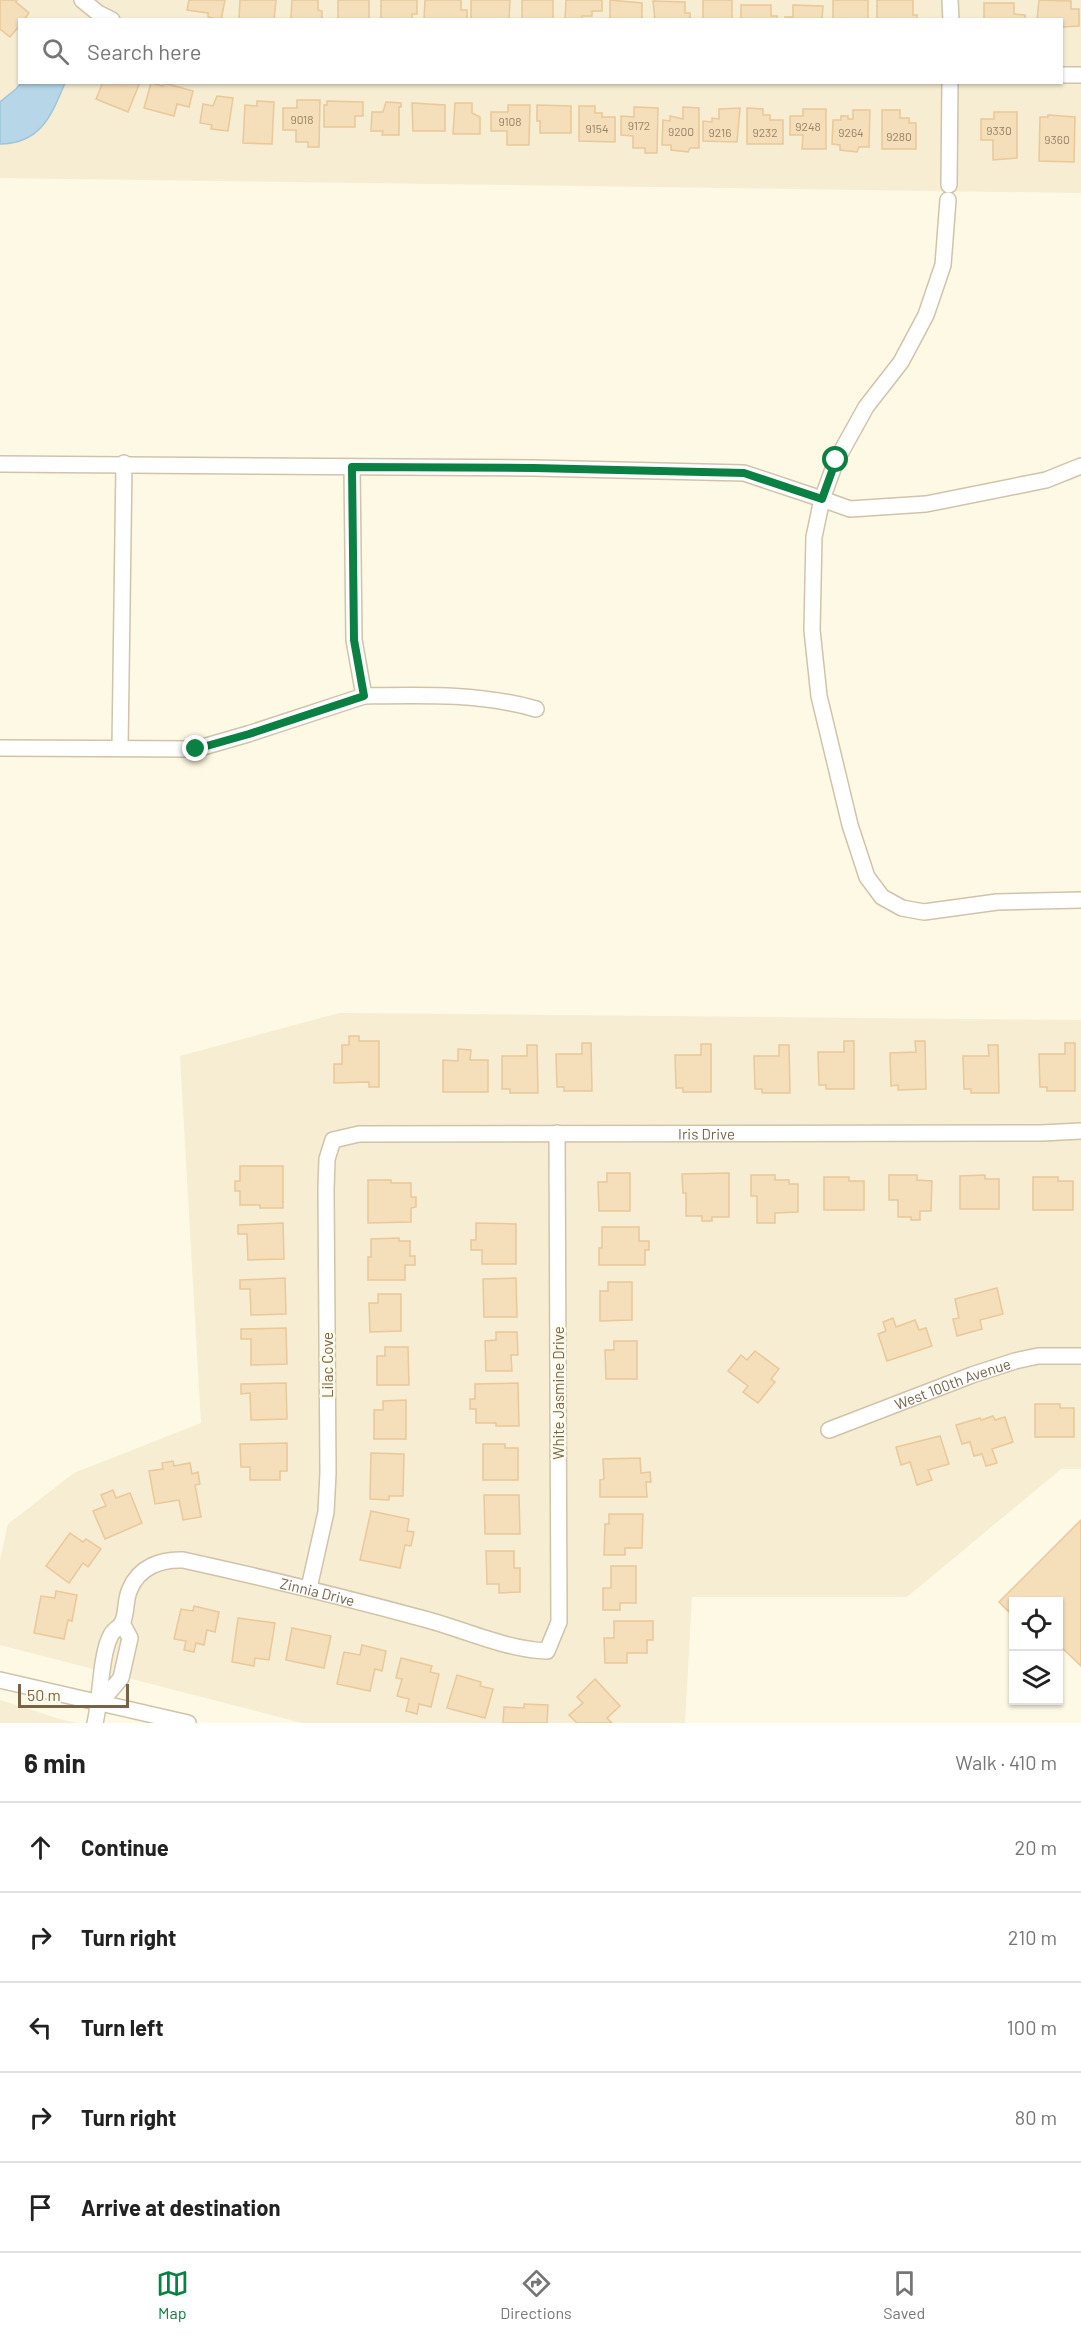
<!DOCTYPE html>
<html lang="en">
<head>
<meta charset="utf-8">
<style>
	body { margin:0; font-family:Barlow,sans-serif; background:#f2f2f2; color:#222 }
	.controls { position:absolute; right:18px; bottom:18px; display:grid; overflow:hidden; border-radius:0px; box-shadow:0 2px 4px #0004 }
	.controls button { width:54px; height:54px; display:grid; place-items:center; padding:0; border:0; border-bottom:2px solid #e0e0e0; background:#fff; color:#222; font:30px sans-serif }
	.scale { position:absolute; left:18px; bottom:15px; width:111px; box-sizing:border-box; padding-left:6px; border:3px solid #796348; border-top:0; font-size:16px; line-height:21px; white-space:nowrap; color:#796348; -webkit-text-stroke:4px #fffcec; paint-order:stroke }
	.stop { position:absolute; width:18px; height:18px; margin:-14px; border:4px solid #0b8043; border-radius:50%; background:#fff }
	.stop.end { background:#0b8043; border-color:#fff; box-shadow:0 2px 6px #0008 }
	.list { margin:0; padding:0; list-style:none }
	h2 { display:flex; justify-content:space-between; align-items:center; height:78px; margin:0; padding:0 24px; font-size:26px }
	h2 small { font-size:20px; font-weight:400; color:#767676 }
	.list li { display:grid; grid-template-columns:39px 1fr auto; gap:18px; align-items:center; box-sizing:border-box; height:90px; padding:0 24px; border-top:2px solid #e0e0e0 }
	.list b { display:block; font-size:22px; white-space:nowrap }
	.list em { font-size:20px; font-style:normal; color:#767676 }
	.icon { flex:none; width:33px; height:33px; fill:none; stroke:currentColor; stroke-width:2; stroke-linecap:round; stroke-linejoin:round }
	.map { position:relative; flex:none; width:1081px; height:1723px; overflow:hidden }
	.search { position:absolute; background:#fff; box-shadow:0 2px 4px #0004; left:18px; right:18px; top:18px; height:66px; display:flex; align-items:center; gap:15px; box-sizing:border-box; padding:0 21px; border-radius:0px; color:#767676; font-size:22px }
	.sheet { height:528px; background:#fff }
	nav { display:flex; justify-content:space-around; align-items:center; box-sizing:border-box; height:84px; border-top:2px solid #e0e0e0; background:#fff; font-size:16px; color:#767676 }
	nav a { display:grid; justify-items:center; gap:3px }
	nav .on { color:#0b8043 }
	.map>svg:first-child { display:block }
</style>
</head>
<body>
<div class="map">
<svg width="1081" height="1723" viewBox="0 0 1081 1723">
	<rect width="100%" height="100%" fill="#fef9e4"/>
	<g fill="#f6edd2" fill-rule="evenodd">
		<path d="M 0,0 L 1081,0 L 1081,193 L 0,178 ZM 20,20 L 1062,20 L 1062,82 L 20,82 Z"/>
		<polygon points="339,1013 1081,1020 1081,1469 1061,1469 907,1597 692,1597 685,1723 302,1723 0,1645 0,1560 8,1524 74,1473 201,1423 180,1056"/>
		<polygon points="0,1700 60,1719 77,1723 0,1723"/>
	</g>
	<path fill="#b7d7e9" stroke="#9dc5dc" stroke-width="1.5" d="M 21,83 L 65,83 C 52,114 41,144 0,144 L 0,102 L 16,89 Z"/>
	<g fill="#f5deba" stroke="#e9c899" stroke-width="1.5">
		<polygon points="0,0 17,0 16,2 29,13 24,20 20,20 20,25 10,37 0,29"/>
		<polygon points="189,0 225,0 221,20 208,17 208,13 187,10"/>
		<polygon points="240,0 276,0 274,20 239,20"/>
		<polygon points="292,0 318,0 318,10 322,11 322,20 293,20 291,17"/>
		<polygon points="338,0 369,0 369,20 338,19"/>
		<polygon points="381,0 417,0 417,14 412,14 412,20 381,20"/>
		<polygon points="425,0 461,0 461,10 467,10 467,20 424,20"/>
		<polygon points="471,0 510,0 509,20 471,20"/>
		<rect x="522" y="0" width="31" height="20"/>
		<polygon points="566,0 602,0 602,11 592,11 592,16 582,16 582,20 565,20"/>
		<polygon points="610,0 642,3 642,20 610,20"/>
		<rect x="703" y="0" width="29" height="20"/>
		<rect x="833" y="0" width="35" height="20"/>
		<polygon points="877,0 913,0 913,15 917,15 917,20 877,20"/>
		<polygon points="1039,0 1071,1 1071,9 1079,9 1079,26 1062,27 1062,20 1037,20"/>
		<polygon points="653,1 685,2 685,13 690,13 690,20 655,20"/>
		<polygon points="984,3 1014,3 1014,14 1025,15 1025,20 984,20"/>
		<polygon points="741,5 771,5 771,16 777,16 777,20 741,20"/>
		<polygon points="793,5 823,6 822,20 785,20 785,17 793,17"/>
		<polygon points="103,82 140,82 128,112 96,99"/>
		<polygon points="151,83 163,86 164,83 193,91 189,107 177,104 174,116 144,108"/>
		<polygon points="217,96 233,98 228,131 211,129 212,125 200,123 203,104 213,106"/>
		<polygon points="297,100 320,100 319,147 308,147 308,142 296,142 296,130 283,130 283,108 297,108"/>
		<polygon points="257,101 274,102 272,144 243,143 245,105 257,106"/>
		<polygon points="327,101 363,102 363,116 355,116 355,127 324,127 324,105 327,105"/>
		<polygon points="386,102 401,103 401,107 399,107 399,135 382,135 383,131 371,131 372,112 383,112"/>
		<polygon points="412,103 445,105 445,131 413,131"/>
		<polygon points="455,103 472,103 472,113 480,117 480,134 453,134"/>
		<polygon points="508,105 530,105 529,145 507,145 507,131 491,131 491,112 508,112"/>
		<polygon points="537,105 571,106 571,133 540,133 540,121 537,121"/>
		<polygon points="579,106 595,106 595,113 602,113 602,117 615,117 615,142 579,141"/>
		<polygon points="634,107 658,108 657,153 645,153 645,148 633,148 633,136 621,135 621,116 634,117"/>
		<polygon points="683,107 699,108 699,148 690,148 688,152 671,150 671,145 662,145 663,120 670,121 670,116 683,119"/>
		<polygon points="740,108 737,142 703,141 703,121 712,122 712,118 719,119 719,109"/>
		<polygon points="747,108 763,109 763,115 770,115 770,120 783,120 783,144 747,144"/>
		<polygon points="803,109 826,109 826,149 802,149 803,135 790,135 790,116 803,116"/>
		<polygon points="853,110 870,110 869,147 859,147 857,152 840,150 840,145 832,144 833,120 841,120 841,116 848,116 848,119 853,119"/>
		<polygon points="882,110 900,110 900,118 909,118 909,123 916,123 916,149 882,149"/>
		<polygon points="994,112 1017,112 1017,158 993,160 993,140 981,140 981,119 994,119"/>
		<polygon points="1048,115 1075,117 1074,162 1039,161 1040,117 1048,117"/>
		<polygon points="349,1036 359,1036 359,1041 379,1041 379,1087 369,1087 369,1082 334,1083 334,1064 342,1064 342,1045 349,1045"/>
		<polygon points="844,1041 854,1041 854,1089 826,1089 826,1085 819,1085 818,1052 844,1052"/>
		<polygon points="915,1041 925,1041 926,1089 898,1090 898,1085 891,1086 890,1053 916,1052"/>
		<polygon points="582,1043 591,1043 592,1091 564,1091 564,1087 557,1087 556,1054 582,1054"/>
		<polygon points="1065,1043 1075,1043 1075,1091 1047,1091 1047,1087 1040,1087 1039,1054 1065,1054"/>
		<polygon points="701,1044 711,1044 711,1092 683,1092 683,1088 676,1088 675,1055 701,1055"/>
		<polygon points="527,1045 537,1045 538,1093 510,1093 510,1089 502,1089 502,1056 527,1056"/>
		<polygon points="779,1045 789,1045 790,1093 762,1093 762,1089 755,1089 754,1056 779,1056"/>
		<polygon points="988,1045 998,1045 999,1093 971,1093 971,1089 964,1089 963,1056 989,1056"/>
		<polygon points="458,1049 471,1050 470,1060 488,1060 488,1092 443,1092 443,1060 458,1061"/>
		<polygon points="240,1166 283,1166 283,1208 260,1208 260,1205 240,1205 240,1191 235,1191 235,1181 240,1181"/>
		<polygon points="607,1173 630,1173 630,1211 599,1211 598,1182 607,1182"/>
		<polygon points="729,1173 729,1217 712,1217 712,1221 702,1221 702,1216 686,1216 686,1193 683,1193 682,1174"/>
		<polygon points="751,1175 775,1175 775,1180 789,1180 789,1184 798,1184 798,1212 775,1213 775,1223 757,1223 757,1196 751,1196"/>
		<polygon points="889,1175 917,1175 917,1180 932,1181 931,1211 920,1211 920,1220 911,1220 911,1217 898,1217 898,1200 889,1200"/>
		<polygon points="985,1175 985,1179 999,1179 999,1209 960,1209 960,1176"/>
		<polygon points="824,1177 849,1177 849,1181 864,1181 864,1210 824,1210"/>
		<polygon points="1033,1177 1058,1177 1058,1181 1073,1181 1073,1210 1033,1210"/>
		<polygon points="368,1180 391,1180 391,1183 411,1183 411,1197 416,1197 416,1207 411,1208 411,1222 368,1223"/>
		<polygon points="283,1223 284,1259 248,1260 247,1234 238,1234 238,1225"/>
		<polygon points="476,1223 516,1224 516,1264 482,1264 482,1250 471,1250 471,1240 476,1240"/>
		<polygon points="602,1227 639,1227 639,1241 649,1241 649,1250 645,1250 645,1265 599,1265 599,1248 602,1248"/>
		<polygon points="399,1238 399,1241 410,1241 410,1256 415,1256 415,1265 405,1265 405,1280 368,1280 368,1257 371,1257 371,1239"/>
		<polygon points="285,1278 286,1314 251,1315 250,1289 240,1289 240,1280"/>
		<polygon points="516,1278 517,1317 484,1317 483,1279"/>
		<polygon points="608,1282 632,1282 632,1320 600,1321 600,1291 608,1291"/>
		<polygon points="997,1288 1003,1314 980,1320 982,1329 957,1336 953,1319 959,1318 955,1299"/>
		<polygon points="378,1294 401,1294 401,1331 370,1332 369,1303 378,1303"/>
		<polygon points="893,1318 896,1327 915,1320 919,1330 926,1328 932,1346 887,1361 878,1334 886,1331 883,1322"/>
		<polygon points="286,1328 287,1364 251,1365 251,1339 241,1339 241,1329"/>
		<polygon points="496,1332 517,1332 518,1355 511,1355 512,1371 486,1371 485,1341 496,1340"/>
		<polygon points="614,1341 637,1341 637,1379 606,1379 605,1350 614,1350"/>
		<polygon points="385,1347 408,1347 409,1385 377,1385 377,1356 385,1356"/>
		<polygon points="755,1351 779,1369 771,1379 775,1382 758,1403 743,1392 748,1386 728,1371 741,1355 747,1360"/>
		<polygon points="286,1383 287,1419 251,1420 250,1393 241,1394 241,1384"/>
		<polygon points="518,1383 519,1426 496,1426 496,1423 476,1423 476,1409 470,1409 470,1399 475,1399 475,1384"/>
		<polygon points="406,1400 406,1439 374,1439 374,1410 383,1410 383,1401"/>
		<polygon points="1035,1404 1060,1404 1060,1408 1074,1408 1074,1437 1035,1437"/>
		<polygon points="993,1416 995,1420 1005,1417 1013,1442 992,1449 997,1463 986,1466 982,1454 974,1456 970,1442 962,1444 956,1425 980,1418 981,1420"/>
		<polygon points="940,1436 949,1464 928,1470 932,1480 917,1485 910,1462 901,1465 896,1447"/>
		<polygon points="287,1443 287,1471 280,1471 280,1480 250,1480 250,1467 241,1467 240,1444"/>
		<polygon points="483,1444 505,1444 505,1448 518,1448 518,1480 483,1480"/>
		<polygon points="371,1453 404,1454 403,1496 389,1496 389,1500 370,1499"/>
		<polygon points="640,1458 641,1473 650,1472 651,1482 646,1482 647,1497 600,1497 600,1480 604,1479 603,1459"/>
		<polygon points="173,1461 174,1466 190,1463 192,1474 198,1472 200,1484 195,1485 201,1517 183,1520 179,1500 155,1504 149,1471 163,1469 162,1463"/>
		<polygon points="113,1490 116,1498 130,1493 142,1523 105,1539 93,1511 106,1506 101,1495"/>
		<polygon points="484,1495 519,1495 520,1534 485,1534"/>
		<polygon points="371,1511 409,1519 407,1531 414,1532 411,1546 405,1545 400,1568 360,1560"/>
		<polygon points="609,1514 643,1514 642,1548 625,1548 625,1555 604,1555 605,1524 609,1524"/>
		<polygon points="1081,1520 1081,1666 1058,1644 1058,1602 1014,1602 1014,1617 999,1602"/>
		<polygon points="70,1533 83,1542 86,1539 101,1549 88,1567 83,1563 69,1583 46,1566"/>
		<polygon points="486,1551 514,1551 514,1568 520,1568 520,1592 499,1593 499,1584 487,1584"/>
		<polygon points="611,1566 636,1566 636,1603 620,1603 620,1610 603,1610 603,1588 611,1588"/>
		<polygon points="56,1591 77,1595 72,1621 68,1620 64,1639 34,1633 41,1596 55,1598"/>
		<polygon points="194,1606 219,1612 215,1632 207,1630 204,1645 196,1643 194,1652 184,1650 186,1641 174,1639 181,1609 193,1611"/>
		<polygon points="238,1618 275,1623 269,1660 255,1658 254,1666 232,1662"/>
		<polygon points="614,1621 653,1621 653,1640 647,1640 647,1653 627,1653 627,1663 605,1663 604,1638 614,1638"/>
		<polygon points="292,1628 331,1636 324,1668 286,1660"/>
		<polygon points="362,1645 386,1651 382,1671 375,1669 370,1691 337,1684 344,1652 360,1655"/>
		<polygon points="401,1658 432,1666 430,1672 439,1674 431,1707 419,1704 417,1714 406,1711 409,1699 397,1696 402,1679 396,1678"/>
		<polygon points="457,1675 481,1682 480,1686 493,1689 485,1718 447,1708"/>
		<polygon points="595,1679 620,1706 607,1718 612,1723 577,1723 569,1715 583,1703 577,1697"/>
		<polygon points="524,1704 548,1705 547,1723 503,1723 504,1707 524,1708"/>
	</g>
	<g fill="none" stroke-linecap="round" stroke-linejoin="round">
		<g stroke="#d0c3aa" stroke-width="18">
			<g id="minor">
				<polyline points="82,0 98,13 112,20"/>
				<polyline points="950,0 951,20"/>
				<polyline points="1062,75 1081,75"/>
				<polyline points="949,185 950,82"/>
				<polyline points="0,464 534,468 744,473 822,499 836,461 866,407 901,362 926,315 943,265 948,200"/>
				<polyline points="1081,466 1046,480 926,504 850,509 822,499 814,537 812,630 819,696 850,825 867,877 882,897 902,908 924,912 997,902 1081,900"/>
				<path d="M 364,696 C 423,695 480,693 536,709"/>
				<polyline points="0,748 196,749 248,734 364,696 354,640 352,467"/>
				<polyline points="120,748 124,463"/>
				<path id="s1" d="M 829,1430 L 972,1375 L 1015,1361 L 1038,1356 L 1081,1356"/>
				<path id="s2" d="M 309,1588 L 326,1512 L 328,1473 L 326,1189 L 327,1159 L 333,1140 L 359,1134 L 1042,1133 L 1081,1131"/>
				<polyline points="0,1680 188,1723"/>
				<polyline points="100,1703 121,1678 130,1638 122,1623"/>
				<path id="s3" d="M 95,1723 C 101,1699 100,1655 111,1635 C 113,1630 121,1627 123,1621 C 127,1611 125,1599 130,1589 C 139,1567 161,1559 183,1560 C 265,1578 347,1598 428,1620 C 468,1631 505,1649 547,1651 L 559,1622 L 557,1133"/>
			</g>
		</g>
		<use href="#minor" stroke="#fff" stroke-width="15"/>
	</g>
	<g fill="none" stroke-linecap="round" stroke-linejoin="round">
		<polyline stroke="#0b8043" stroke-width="8" points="196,749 249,734 364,696 354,640 352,467 534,468 744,473 822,499 836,460"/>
	</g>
	<g text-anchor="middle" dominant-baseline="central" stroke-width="5" stroke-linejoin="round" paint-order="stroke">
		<g font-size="12" fill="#988264">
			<text x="302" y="119">9018</text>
			<text x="510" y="121">9108</text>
			<text x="639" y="125">9172</text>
			<text x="808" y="126">9248</text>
			<text x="597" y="128">9154</text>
			<text x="999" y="130">9330</text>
			<text x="681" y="131">9200</text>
			<text x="720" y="132">9216</text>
			<text x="765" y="132">9232</text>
			<text x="851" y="132">9264</text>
			<text x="899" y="136">9280</text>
			<text x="1057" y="139">9360</text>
		</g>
		<g font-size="15" fill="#796348" stroke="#fffcec">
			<text stroke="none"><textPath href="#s2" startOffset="825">Iris Drive</textPath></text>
			<text transform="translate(327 1365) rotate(-90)">Lilac Cove</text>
			<text stroke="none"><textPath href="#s1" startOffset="132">West 100th Avenue</textPath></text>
			<text transform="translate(558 1393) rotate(-90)">White Jasmine Drive</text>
			<text stroke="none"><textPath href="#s3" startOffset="344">Zinnia Drive</textPath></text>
		</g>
	</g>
</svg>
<div class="controls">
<button><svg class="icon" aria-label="locate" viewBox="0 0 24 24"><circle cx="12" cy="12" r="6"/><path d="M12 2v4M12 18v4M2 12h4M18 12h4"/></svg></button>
<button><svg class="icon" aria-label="layers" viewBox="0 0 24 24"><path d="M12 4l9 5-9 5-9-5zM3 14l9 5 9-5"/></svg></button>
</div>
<div class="scale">50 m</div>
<div class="stop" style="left:836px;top:460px"></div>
<div class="stop end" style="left:196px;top:749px"></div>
<div class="search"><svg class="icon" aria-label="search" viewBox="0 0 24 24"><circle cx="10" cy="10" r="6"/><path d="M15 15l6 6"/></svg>Search here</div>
</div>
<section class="sheet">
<h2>6 min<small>Walk · 410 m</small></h2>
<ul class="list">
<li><svg class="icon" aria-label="ahead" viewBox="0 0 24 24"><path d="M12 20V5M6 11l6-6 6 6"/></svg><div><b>Continue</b></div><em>20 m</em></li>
<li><svg class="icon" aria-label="right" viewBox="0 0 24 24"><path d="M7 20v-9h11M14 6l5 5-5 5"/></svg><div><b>Turn right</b></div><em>210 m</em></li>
<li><svg class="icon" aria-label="left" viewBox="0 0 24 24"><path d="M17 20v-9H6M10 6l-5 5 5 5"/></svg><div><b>Turn left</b></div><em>100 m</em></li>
<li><svg class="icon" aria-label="right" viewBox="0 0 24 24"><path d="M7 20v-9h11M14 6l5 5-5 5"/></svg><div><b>Turn right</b></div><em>80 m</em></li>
<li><svg class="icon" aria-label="arrive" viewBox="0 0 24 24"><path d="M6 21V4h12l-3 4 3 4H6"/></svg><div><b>Arrive at destination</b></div></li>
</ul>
</section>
<nav>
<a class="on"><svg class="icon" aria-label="map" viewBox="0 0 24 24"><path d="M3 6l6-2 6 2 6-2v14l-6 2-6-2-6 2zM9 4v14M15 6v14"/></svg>Map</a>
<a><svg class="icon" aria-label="directions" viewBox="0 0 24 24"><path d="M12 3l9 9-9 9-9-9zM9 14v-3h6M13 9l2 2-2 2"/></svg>Directions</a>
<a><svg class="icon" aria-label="saved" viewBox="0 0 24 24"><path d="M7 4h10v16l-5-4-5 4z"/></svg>Saved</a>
</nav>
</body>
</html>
